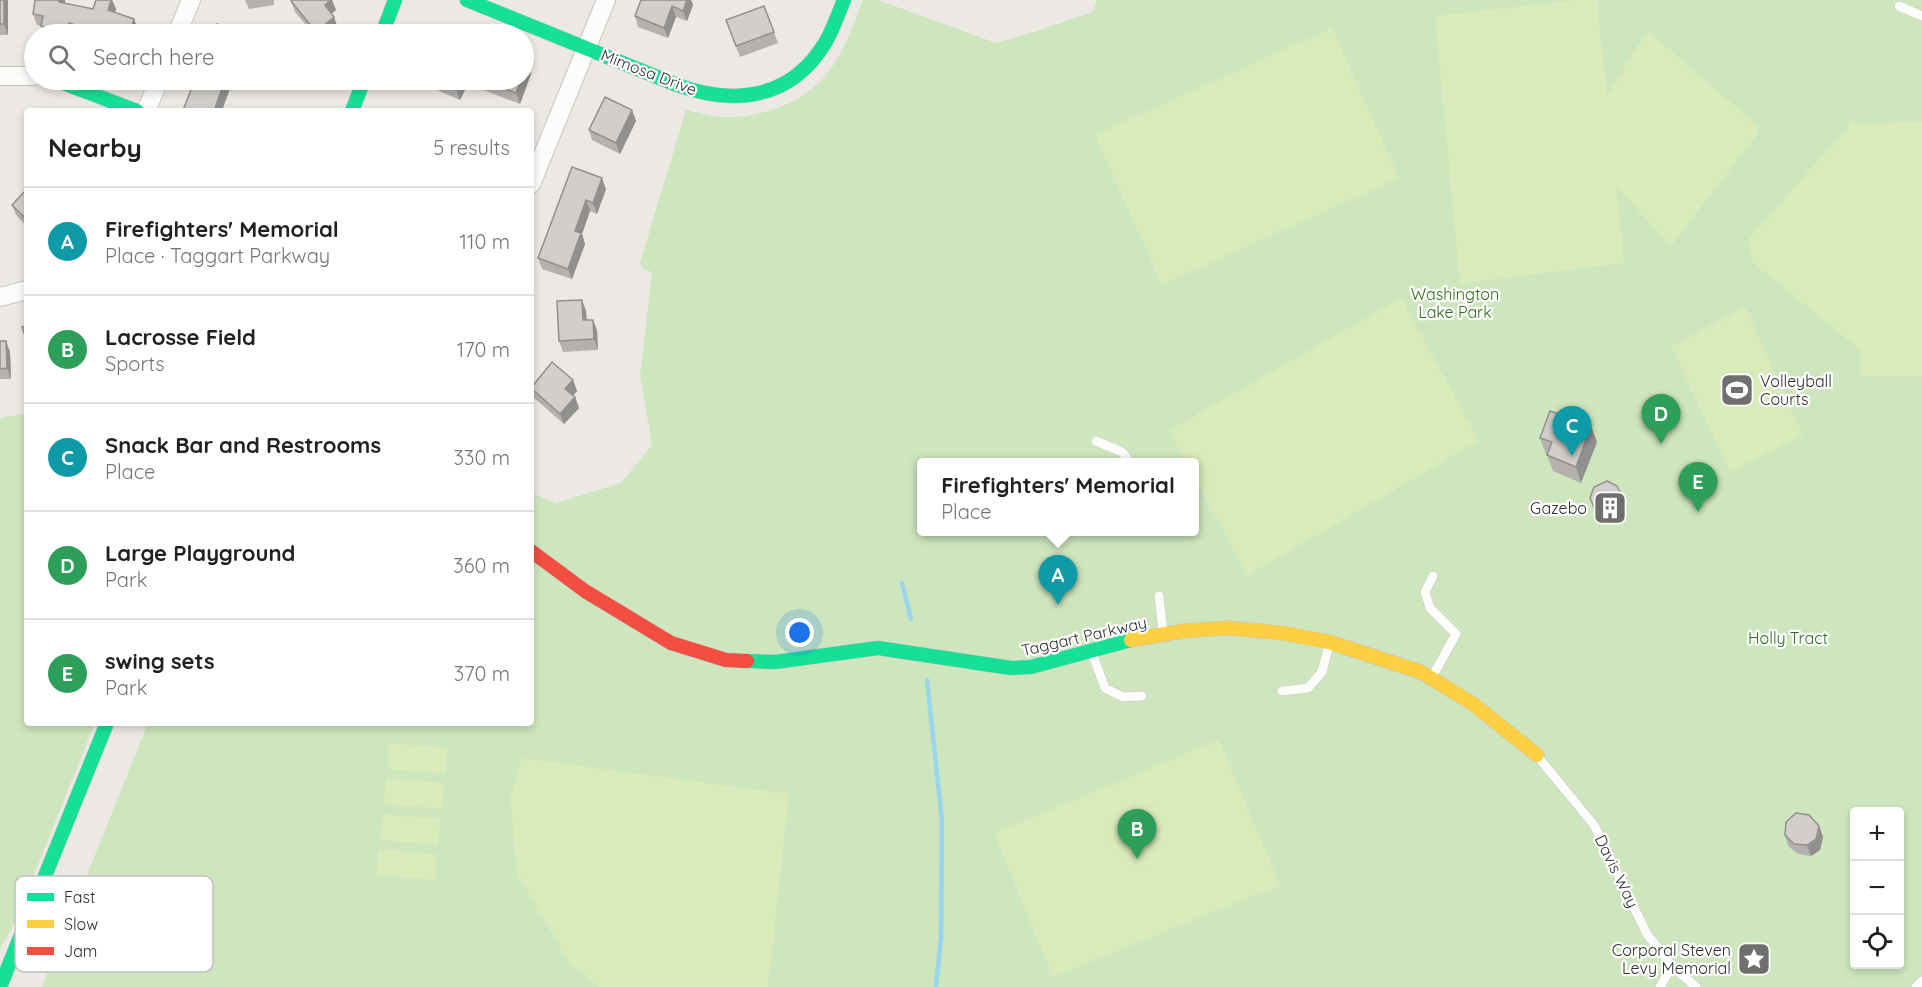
<!DOCTYPE html>
<html lang="en">
<head>
<meta charset="utf-8">
<style>
	body { margin:0; font-family:Quicksand,sans-serif; background:#f6f6f6; color:#202124 }
	.controls { position:absolute; right:18px; bottom:18px; display:grid; overflow:hidden; border-radius:6px; box-shadow:0 3px 9px #0003 }
	.controls button { width:54px; height:54px; display:grid; place-items:center; padding:0; border:0; border-bottom:2px solid #e0e0e0; background:#fff; color:#202124; font:30px sans-serif }
	.you { position:absolute; left:800px; top:633px; width:21px; height:21px; margin:-15px; border:4px solid #fff; border-radius:50%; background:#1a73e8; box-shadow:0 0 0 9px #1a73e833 }
	.badge { display:grid; place-items:center; width:39px; height:39px; border-radius:50%; background:#ea580c; color:#fff; font-size:20px; font-weight:700 }
	.pin { position:absolute; translate:-50% -50px; filter:drop-shadow(0 2px 3px #0008) }
	.pin::after { content:''; position:absolute; top:32px; width:21px; height:18px; background:inherit; clip-path:polygon(0 0,100% 0,50% 100%) }
	.popup { position:absolute; left:917px; top:458px; width:282px; height:78px; box-sizing:border-box; display:grid; place-content:center; border-radius:6px; background:#fff; filter:drop-shadow(0 2px 4px #0005); font-size:20px; white-space:nowrap; color:#757577 }
	.popup b { font-size:22px; color:#202124 }
	.popup::after { content:''; position:absolute; left:50%; top:100%; margin-left:-12px; border:12px solid transparent; border-top-color:#fff }
	.list { margin:0; padding:0; list-style:none }
	h2 { display:flex; justify-content:space-between; align-items:center; height:78px; margin:0; padding:0 24px; font-size:26px }
	h2 small { font-size:20px; font-weight:400; color:#757577 }
	.list li { display:grid; grid-template-columns:39px 1fr auto; gap:18px; align-items:center; box-sizing:border-box; height:108px; padding:0 24px; border-top:2px solid #e0e0e0 }
	.list b { display:block; font-size:22px; white-space:nowrap }
	.list p { margin:0; font-size:20px; white-space:nowrap; color:#757577 }
	.list em { font-size:20px; font-style:normal; color:#757577 }
	.icon { flex:none; width:33px; height:33px; fill:none; stroke:currentColor; stroke-width:2; stroke-linecap:round; stroke-linejoin:round }
	.map { position:relative; flex:none; width:1922px; height:987px; overflow:hidden }
	.search { position:absolute; background:#fff; box-shadow:0 3px 9px #0003; left:24px; top:24px; width:510px; height:66px; display:flex; align-items:center; gap:15px; box-sizing:border-box; padding:0 21px; border-radius:33px; color:#757577; font-size:22px }
	.panel { position:absolute; background:#fff; box-shadow:0 3px 9px #0003; left:24px; top:108px; width:510px; height:618px; border-radius:6px }
	.map>svg:first-child { display:block }
</style>
</head>
<body>
<div class="map">
<svg width="1922" height="987" viewBox="0 0 1922 987">
	<rect width="100%" height="100%" fill="#ece8e4"/>
	<g fill="#cee6be" fill-rule="evenodd">
		<path d="M 863,0 L 878,0 L 996,43 L 1037,31 L 1092,12 L 1097,0 L 1922,0 L 1922,987 L 42,987 L 148,723 L 531,723 L 531,493 L 556,503 L 621,483 L 652,445 L 640,376 L 652,272 L 643,269 L 640,263 L 686,110 C 698,112 711,117 723,117 C 761,119 810,101 832,67 C 846,46 854,23 863,0 ZM 922,462 L 1194,462 L 1194,532 L 922,532 ZM 1854,812 L 1900,812 L 1900,964 L 1854,964 Z"/>
		<polygon points="27,413 27,723 95,723 15,922 0,949 0,418"/>
	</g>
	<g fill="#d9eabb">
		<polygon points="1577,0 1597,0 1607,96 1647,30 1757,125 1757,135 1671,246 1616,186 1624,263 1460,284 1435,16"/>
		<polygon points="1332,28 1399,178 1162,285 1095,135"/>
		<polygon points="1853,121 1856,124 1922,122 1922,376 1860,377 1859,349 1752,262 1749,238 1849,126 1849,124"/>
		<polygon points="1401,298 1479,441 1247,576 1195,478 1194,462 1186,462 1169,430"/>
		<polygon points="1745,307 1803,435 1730,472 1671,346"/>
		<polygon points="1219,740 1280,885 1053,977 994,833"/>
		<polygon points="389,743 447,748 445,774 387,769"/>
		<polygon points="522,758 789,794 768,987 599,987 569,963 517,874 510,798"/>
		<polygon points="386,778 444,783 442,809 384,804"/>
		<polygon points="383,814 440,819 438,845 380,840"/>
		<polygon points="379,849 437,854 435,880 377,875"/>
	</g>
	<g fill="none" stroke-linecap="round" stroke-linejoin="round">
		<g stroke="#99d6ec" stroke-width="4.5">
			<polyline points="902,583 911,619"/>
			<polyline points="927,680 942,821 941,938 936,987"/>
		</g>
		<g stroke="#c5c4c5" stroke-width="10">
			<g id="lane">
				<polyline points="1899,6 1922,16"/>
				<polyline points="1096,441 1122,452 1130,462"/>
				<polyline points="1159,596 1163,632"/>
				<polyline points="1092,653 1105,688 1123,697 1142,696"/>
				<polyline points="1432,677 1456,634 1430,608 1425,592 1433,576"/>
				<polyline points="1282,691 1308,688 1322,672 1329,645"/>
				<polyline points="1538,757 1594,825 1647,934 1672,966 1696,987"/>
				<polyline points="1660,987 1672,966"/>
				<polyline points="1916,987 1922,981"/>
			</g>
		</g>
		<g stroke="#c5c4c5" stroke-width="20">
			<g id="street">
				<polyline points="177,34 191,0"/>
				<polyline points="0,76 34,76"/>
				<polyline points="146,111 159,80"/>
				<polyline points="531,184 606,0"/>
				<polyline points="0,297 27,290"/>
			</g>
		</g>
		<g stroke="#c5c4c5" stroke-width="15">
			<g id="fast">
				<path d="M 467,0 L 677,85 C 735,106 791,99 825,43 C 833,30 838,14 844,0"/>
				<polyline points="382,34 395,0"/>
				<polyline points="55,80 137,111"/>
				<polyline points="352,111 364,80"/>
				<polyline points="747,661 775,662 878,648 1011,668 1031,667 1131,640"/>
				<polyline points="0,987 107,723"/>
			</g>
		</g>
		<g stroke="#c5c4c5" stroke-width="15">
			<polyline id="slow" points="1131,640 1183,631 1227,628 1282,633 1329,642 1421,672 1473,704 1537,755"/>
		</g>
		<g stroke="#c5c4c5" stroke-width="15">
			<polyline id="jam" points="531,551 585,591 671,643 726,660 747,661"/>
		</g>
		<use href="#lane" stroke="#fcfcfb" stroke-width="9"/>
		<use href="#street" stroke="#fcfcfb" stroke-width="18"/>
		<use href="#fast" stroke="#16e098" stroke-width="14"/>
		<use href="#slow" stroke="#ffcf43" stroke-width="14"/>
		<use href="#jam" stroke="#f24e42" stroke-width="14"/>
	</g>
	<g fill="#b4b1af">
		<rect x="0" y="0" width="8" height="35"/>
		<polygon points="96,0 112,0 116,9 115,12 138,29 136,34 44,34 41,26 37,25 33,14 65,2 65,4 93,9"/>
		<polygon points="245,0 274,0 274,5 249,9"/>
		<polygon points="293,0 332,0 336,10 331,14 338,28 330,34 314,34 295,12 291,1"/>
		<polygon points="641,0 691,0 693,5 687,21 676,17 668,38 638,27 635,16"/>
		<polygon points="764,6 778,43 740,57 726,20"/>
		<polygon points="527,63 531,74 520,104 468,84 460,100 437,90 433,80 524,80"/>
		<polygon points="632,110 636,121 620,154 592,140 589,130"/>
		<polygon points="572,167 606,189 597,214 590,211 582,234 585,244 572,279 542,269 538,258"/>
		<polygon points="27,189 27,227 16,215 12,205"/>
		<polygon points="582,300 586,311 587,320 597,330 598,350 563,352 559,341"/>
		<polygon points="0,341 6,341 10,352 11,379 0,379"/>
		<polygon points="573,380 577,391 573,396 575,397 579,408 564,424 534,398 531,386"/>
		<polygon points="1540,438 1597,442 1581,483 1553,471 1547,455 1547,454 1546,454"/>
		<polygon points="1622,496 1626,507 1623,519 1611,524 1599,521 1590,498"/>
		<polygon points="1819,826 1823,837 1820,850 1811,856 1798,854 1788,846 1785,835"/>
	</g>
	<g fill="#92908e">
		<polygon points="4,0 8,0 8,35 4,24"/>
		<polygon points="60,0 65,0 65,2 63,13 59,2"/>
		<polygon points="111,0 112,0 116,9 112,21 108,10"/>
		<polygon points="331,0 332,0 336,10 329,16 325,5"/>
		<polygon points="687,0 691,0 693,5 687,21 683,11"/>
		<polygon points="672,6 676,17 668,38 664,28"/>
		<polygon points="334,17 338,28 330,34 317,34 316,32"/>
		<polygon points="134,19 138,29 136,34 129,34"/>
		<polygon points="69,23 73,34 69,34 68,32"/>
		<polygon points="527,63 531,74 520,104 516,93 521,80 524,80 524,73"/>
		<polygon points="225,80 233,80 222,111 214,111"/>
		<polygon points="461,80 466,80 468,84 460,100 456,89"/>
		<polygon points="632,110 636,121 620,154 616,143"/>
		<polygon points="602,178 606,189 597,214 593,203"/>
		<polygon points="586,200 590,211 582,234 585,244 572,279 568,269 575,231"/>
		<polygon points="582,300 586,311 587,331 583,320"/>
		<polygon points="593,320 597,330 598,350 594,339"/>
		<polygon points="6,341 10,352 11,379 7,368"/>
		<polygon points="573,380 577,391 569,400 565,389"/>
		<polygon points="575,397 579,408 564,424 560,414"/>
		<polygon points="1591,426 1597,442 1581,483 1576,467"/>
		<polygon points="1622,496 1626,507 1623,519 1619,508"/>
		<polygon points="1819,826 1823,837 1820,850 1811,856 1807,845"/>
	</g>
	<g fill="#d1cecb" stroke="#92908e" stroke-width="1.5">
		<rect x="0" y="0" width="4" height="24"/>
		<polygon points="35,0 60,0 59,2 93,9 96,0 111,0 108,10 134,19 129,34 99,34 99,33 69,23 68,32 41,26 43,16 33,14"/>
		<polygon points="293,0 331,0 325,5 334,17 316,32 291,1"/>
		<polygon points="641,0 687,0 683,11 672,6 664,28 635,16"/>
		<polygon points="764,6 774,32 736,46 726,20"/>
		<polygon points="217,24 242,34 214,34"/>
		<polygon points="524,62 527,63 524,73"/>
		<polygon points="195,80 225,80 214,111 183,110"/>
		<polygon points="434,80 461,80 456,89"/>
		<polygon points="481,80 521,80 516,93"/>
		<polygon points="605,97 632,110 616,143 589,130"/>
		<polygon points="572,167 602,178 593,203 586,200 575,231 581,233 568,269 538,258"/>
		<polygon points="27,189 27,220 12,205"/>
		<polygon points="582,300 583,320 593,320 594,339 559,341 557,301"/>
		<polygon points="27,325 27,341 22,327"/>
		<polygon points="0,341 6,341 7,368 0,369"/>
		<polygon points="552,362 573,380 565,389 575,397 560,414 531,388"/>
		<polygon points="1550,411 1591,426 1576,467 1547,455 1552,442 1540,438"/>
		<polygon points="1607,481 1617,486 1622,496 1619,508 1607,514 1595,510 1590,498 1594,487"/>
		<polygon points="1796,813 1809,815 1819,826 1816,839 1807,845 1794,844 1785,835 1786,822"/>
	</g>
	<defs>
		<g id="stadium-square" transform="scale(1.725)"><rect x="-9" y="-9" width="18" height="18" rx="4" fill="#706f6e" stroke="#fff"/><path d="M0-5a6.5 5 0 1 0 0 10a6.5 5 0 1 0 0-10ZM-3.5-1.8h7v3.6h-7Z" fill="#fff"/></g>
		<g id="building-square" transform="scale(1.725)"><rect x="-9" y="-9" width="18" height="18" rx="4" fill="#706f6e" stroke="#fff"/><path d="M-4-6H4V6H1V3H-1V6H-4ZM-2.5-4.3h1.7v1.8h-1.7ZM.8-4.3h1.7v1.8H.8ZM-2.5-1h1.7V.8h-1.7ZM.8-1h1.7V.8H.8Z" fill="#fff"/></g>
		<g id="sight-square" transform="scale(1.725)"><rect x="-9" y="-9" width="18" height="18" rx="4" fill="#706f6e" stroke="#fff"/><path d="M0-6L1.8-2.2L6-1.7L2.9 1.2L3.7 5.4L0 3.3L-3.7 5.4L-2.9 1.2L-6-1.7L-1.8-2.2Z" fill="#fff"/></g>
	</defs>
	<g fill-rule="evenodd">
		<use href="#stadium-square" x="1737" y="390"/>
		<use href="#building-square" x="1610" y="508"/>
		<use href="#sight-square" x="1754" y="959"/>
	</g>
	<g text-anchor="middle" dominant-baseline="central" stroke-width="4.5" stroke-linejoin="round" paint-order="stroke">
		<g font-size="16" fill="#2e2e2e" stroke="#fff">
			<text transform="translate(649 72) rotate(21)">Mimosa Drive</text>
			<text transform="translate(1084 636) rotate(-13)">Taggart Parkway</text>
			<text transform="translate(1617 871) rotate(64)">Davis Way</text>
		</g>
		<g font-size="16" fill="#2c6e1b" stroke="#fff">
			<text x="1455" y="294">Washington<tspan x="1455" dy="18">Lake Park</tspan></text>
			<text x="1788" y="638">Holly Tract</text>
		</g>
		<g font-size="16" fill="#2e2e2e" stroke="#fff" text-anchor="end">
			<text x="1760" y="381" text-anchor="start">Volleyball<tspan x="1760" dy="18">Courts</tspan></text>
			<text x="1587" y="508">Gazebo</text>
			<text x="1731" y="950">Corporal Steven<tspan x="1731" dy="18">Levy Memorial</tspan></text>
		</g>
	</g>
	<rect x="15" y="876" width="198" height="96" rx="9" fill="#fff" stroke="#c0c0c0" stroke-width="1.5"/>
	<rect x="27" y="893" width="27" height="8" fill="#16e098"/>
	<rect x="27" y="920" width="27" height="8" fill="#ffcf43"/>
	<rect x="27" y="947" width="27" height="8" fill="#f24e42"/>
	<g font-size="16" fill="#2e2e2e">
		<text x="64" y="903">Fast</text>
		<text x="64" y="930">Slow</text>
		<text x="64" y="957">Jam</text>
	</g>
</svg>
<div class="controls">
<button>+</button>
<button>−</button>
<button><svg class="icon" aria-label="locate" viewBox="0 0 24 24"><circle cx="12" cy="12" r="6"/><path d="M12 2v4M12 18v4M2 12h4M18 12h4"/></svg></button>
</div>
<div class="you"></div>
<div class="pin badge" style="left:1058px;top:605px;background:#0f9aa8">A</div>
<div class="popup"><b>Firefighters' Memorial</b>Place</div>
<div class="pin badge" style="left:1137px;top:859px;background:#2e9e5b">B</div>
<div class="pin badge" style="left:1572px;top:456px;background:#0f9aa8">C</div>
<div class="pin badge" style="left:1661px;top:444px;background:#2e9e5b">D</div>
<div class="pin badge" style="left:1698px;top:512px;background:#2e9e5b">E</div>
<div class="search"><svg class="icon" aria-label="search" viewBox="0 0 24 24"><circle cx="10" cy="10" r="6"/><path d="M15 15l6 6"/></svg>Search here</div>
<section class="panel">
<h2>Nearby<small>5 results</small></h2>
<ul class="list">
<li><span class="badge" style="background:#0f9aa8">A</span><div><b>Firefighters' Memorial</b><p>Place · Taggart Parkway</p></div><em>110 m</em></li>
<li><span class="badge" style="background:#2e9e5b">B</span><div><b>Lacrosse Field</b><p>Sports</p></div><em>170 m</em></li>
<li><span class="badge" style="background:#0f9aa8">C</span><div><b>Snack Bar and Restrooms</b><p>Place</p></div><em>330 m</em></li>
<li><span class="badge" style="background:#2e9e5b">D</span><div><b>Large Playground</b><p>Park</p></div><em>360 m</em></li>
<li><span class="badge" style="background:#2e9e5b">E</span><div><b>swing sets</b><p>Park</p></div><em>370 m</em></li>
</ul>
</section>
</div>
</body>
</html>
